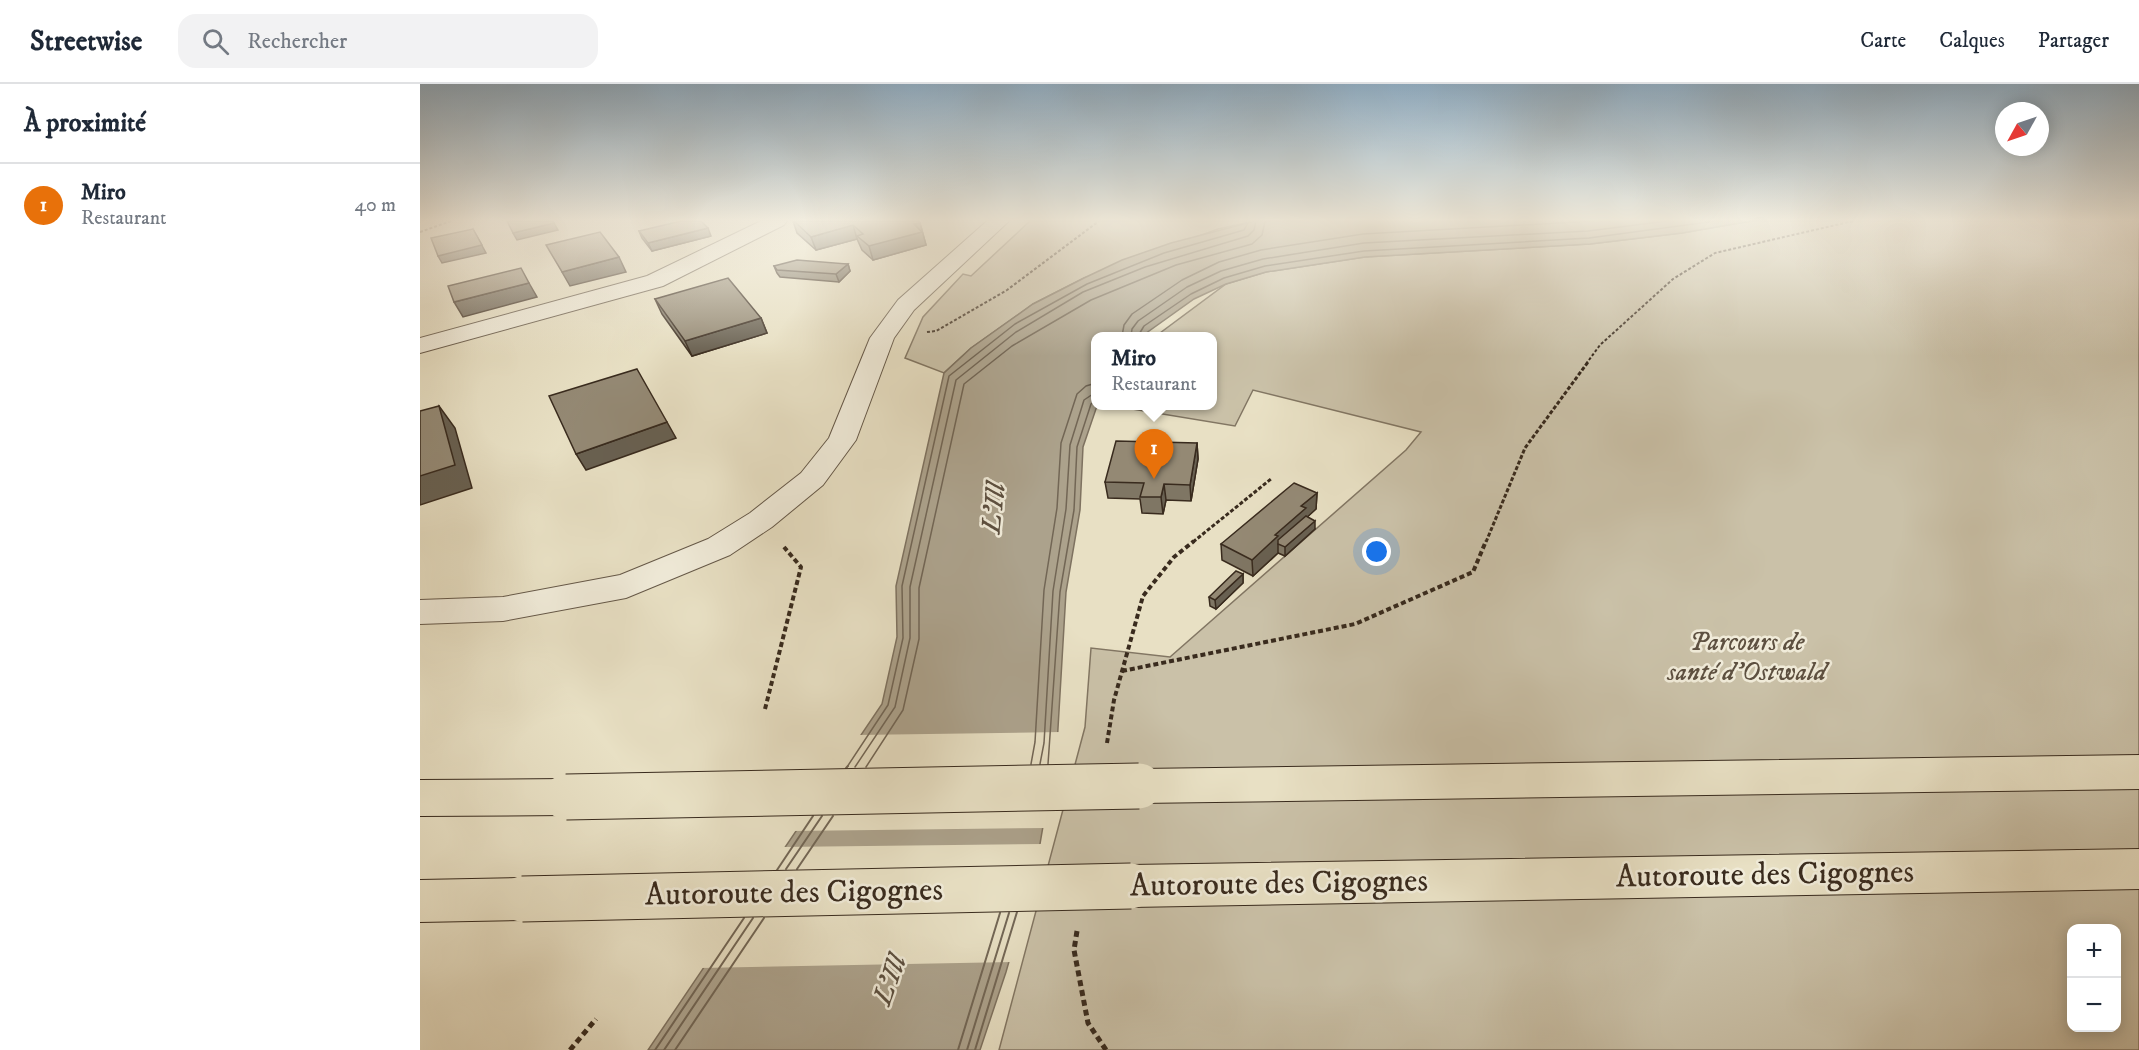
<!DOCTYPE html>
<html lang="fr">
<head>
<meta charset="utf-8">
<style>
	body { margin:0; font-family:"IM FELL DW Pica",serif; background:#f2f2f3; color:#1f2937 }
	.controls { position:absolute; right:18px; bottom:18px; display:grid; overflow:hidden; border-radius:12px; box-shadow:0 3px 15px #0003 }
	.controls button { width:54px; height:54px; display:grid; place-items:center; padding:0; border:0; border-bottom:2px solid #e0e1e3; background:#fff; color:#1f2937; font:30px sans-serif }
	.compass { position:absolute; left:1575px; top:18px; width:54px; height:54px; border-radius:50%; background:#fff; box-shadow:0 3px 15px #0003; rotate:230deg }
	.you { position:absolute; left:957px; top:468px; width:21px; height:21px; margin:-15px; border:4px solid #fff; border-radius:50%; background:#1a73e8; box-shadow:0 0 0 9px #1a73e833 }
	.badge { display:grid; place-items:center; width:39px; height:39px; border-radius:50%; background:#8f2418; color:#fff; font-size:20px; font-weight:700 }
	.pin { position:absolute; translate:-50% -50px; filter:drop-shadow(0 2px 3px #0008) }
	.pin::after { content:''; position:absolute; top:32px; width:21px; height:18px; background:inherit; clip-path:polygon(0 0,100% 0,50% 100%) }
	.popup { position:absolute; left:671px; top:248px; width:126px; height:78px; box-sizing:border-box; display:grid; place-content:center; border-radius:12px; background:#fff; filter:drop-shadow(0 2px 4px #0005); font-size:20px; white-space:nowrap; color:#747a83 }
	.popup b { font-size:22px; color:#1f2937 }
	.popup::after { content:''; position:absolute; left:50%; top:100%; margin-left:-12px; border:12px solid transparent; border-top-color:#fff }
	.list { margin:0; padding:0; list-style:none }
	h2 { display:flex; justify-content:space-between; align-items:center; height:78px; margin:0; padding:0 24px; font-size:26px }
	h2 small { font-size:20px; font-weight:400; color:#747a83 }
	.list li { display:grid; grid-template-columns:39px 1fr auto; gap:18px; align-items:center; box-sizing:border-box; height:84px; padding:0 24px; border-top:2px solid #e0e1e3 }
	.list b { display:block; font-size:22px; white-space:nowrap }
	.list p { margin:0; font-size:20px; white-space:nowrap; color:#747a83 }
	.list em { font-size:20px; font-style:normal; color:#747a83 }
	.icon { flex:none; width:33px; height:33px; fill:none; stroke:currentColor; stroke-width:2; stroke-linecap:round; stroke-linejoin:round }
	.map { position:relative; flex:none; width:1719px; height:966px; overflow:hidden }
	header { display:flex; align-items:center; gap:36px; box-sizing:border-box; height:84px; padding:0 30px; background:#fff; border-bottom:2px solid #e0e1e3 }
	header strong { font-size:28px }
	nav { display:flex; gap:33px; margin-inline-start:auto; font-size:21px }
	.search { width:420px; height:54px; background:#f2f2f3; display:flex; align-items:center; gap:15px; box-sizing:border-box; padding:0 21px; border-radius:18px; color:#747a83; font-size:22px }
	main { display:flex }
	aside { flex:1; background:#fff }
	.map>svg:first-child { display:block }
</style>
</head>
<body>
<header>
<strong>Streetwise</strong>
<div class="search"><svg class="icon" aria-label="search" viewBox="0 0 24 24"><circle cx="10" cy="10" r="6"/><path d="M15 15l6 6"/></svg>Rechercher</div>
<nav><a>Carte</a><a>Calques</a><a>Partager</a></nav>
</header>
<main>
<aside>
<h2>À proximité<small></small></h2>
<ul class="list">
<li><span class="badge" style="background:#e8710a">1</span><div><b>Miro</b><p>Restaurant</p></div><em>40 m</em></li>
</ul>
</aside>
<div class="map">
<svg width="1719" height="966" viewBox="0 0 1719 966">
	<rect width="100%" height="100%" fill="#e8e0c4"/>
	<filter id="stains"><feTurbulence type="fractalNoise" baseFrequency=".00333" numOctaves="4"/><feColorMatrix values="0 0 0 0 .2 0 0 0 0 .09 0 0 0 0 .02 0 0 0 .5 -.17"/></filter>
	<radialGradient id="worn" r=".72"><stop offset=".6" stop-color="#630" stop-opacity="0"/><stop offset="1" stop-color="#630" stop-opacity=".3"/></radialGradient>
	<g fill="#cac1a8" stroke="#827663" stroke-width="1.5" fill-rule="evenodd">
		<polygon points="610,137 835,137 798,145 664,194 613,220 551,264 524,289 485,274 503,233 543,190 551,192"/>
		<path d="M 1331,137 L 1719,137 L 1719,966 L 579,966 L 665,643 L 671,564 L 750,573 L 986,366 L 1001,348 L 833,306 L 815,342 L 694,322 L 792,322 L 792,252 L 736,252 L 806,200 L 846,188 L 945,173 L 1170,160 L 1262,149 ZM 1652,844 L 1696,844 L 1696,944 L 1652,944 Z"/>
	</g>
	<polygon fill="#aca28c" stroke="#7e7260" stroke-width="1.5" points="835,137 1331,137 1262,149 1170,160 945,173 846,188 806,200 774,215 722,252 676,252 677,322 663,363 660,426 646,508 637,661 616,783 586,888 560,966 228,966 462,620 477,553 476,502 524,289 551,264 613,220 664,194 702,176 751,159"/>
	<g fill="#e8e0c4">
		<polygon points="641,648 626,744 372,747 437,651"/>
		<polygon points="623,760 619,784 592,878 280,884 361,763"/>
	</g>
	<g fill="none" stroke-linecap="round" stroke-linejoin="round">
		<g stroke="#726655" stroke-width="1.5">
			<polyline points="702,252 704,241 712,230 762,196 799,178 841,166 943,150 1173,137"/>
			<polyline points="711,252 712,245 718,237 767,203 801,187 843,175 944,159 1168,147 1247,137"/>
			<polyline points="718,252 724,242 771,210 804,194 845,182 944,167 1169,154 1296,137"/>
			<polyline points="611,680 615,658 624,506 637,424 641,359 657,310 666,302 676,299"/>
			<polyline points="620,680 624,659 633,507 646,425 650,361 664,316 676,308"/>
			<polyline points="628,680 640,508 654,426 657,363 671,320 676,316"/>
			<polyline points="427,683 468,621 483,554 482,502 529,292 595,240 667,200 744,169 824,146 829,137"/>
			<polyline points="435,683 475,623 490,554 490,503 536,296 596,248 663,208 725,183 828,152 834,146 836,137"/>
			<polyline points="446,683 483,626 499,555 499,504 544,300 592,262 671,216 756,181 832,160 842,151 845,137"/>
		</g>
		<g stroke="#726655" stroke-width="2">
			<polyline points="426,684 428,682"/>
			<polyline points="366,785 402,732"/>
			<polyline points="377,785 413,732"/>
			<polyline points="357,786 393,732"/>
			<polyline points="235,966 324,834"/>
			<polyline points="244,966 333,834"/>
			<polyline points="255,966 344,834"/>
			<polyline points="538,966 580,829"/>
			<polyline points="547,966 589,829"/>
			<polyline points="555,966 597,828"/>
		</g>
		<g stroke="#655848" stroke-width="2">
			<g id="street">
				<polygon points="341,137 367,137 364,141 243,202 0,269 0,254 227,192"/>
				<polygon points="567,137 589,137 494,226 474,254 436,356 403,401 352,443 310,471 206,514 83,537 0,540 0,516 83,513 200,491 288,455 330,429 381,389 409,354 450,254 478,216"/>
			</g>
		</g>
		<g stroke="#392b1e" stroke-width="2">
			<g id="highway">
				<polygon points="1719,671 1719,705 719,719 704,714 698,702 704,690 719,685"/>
				<polygon points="146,695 161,700 167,713 161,726 146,731 0,732 0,696"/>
				<polygon points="1719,765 1719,805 711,823 695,817 689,802 695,787 711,781"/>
				<polygon points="102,794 118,800 125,815 118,830 102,836 0,838 0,796"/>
			</g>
		</g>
		<g stroke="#392b1e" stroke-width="2" stroke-dasharray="3 2" stroke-linecap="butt">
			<polyline points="0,148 31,137"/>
			<polyline points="507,248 516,247 587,206 679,137"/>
			<polyline points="1166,280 1180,261 1253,195 1295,169 1433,137"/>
		</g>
		<g stroke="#392b1e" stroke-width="3" stroke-dasharray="4 2" stroke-linecap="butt">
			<polyline points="773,458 851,395"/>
			<polyline points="1066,458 1105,364 1168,278"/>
		</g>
		<g stroke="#392b1e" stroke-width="4" stroke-dasharray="5 3" stroke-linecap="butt">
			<polyline points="702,587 935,540 1053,488 1066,457"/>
			<polyline points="345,625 381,483 364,463"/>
			<polyline points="687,659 694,616 723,512 754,473 774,457"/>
		</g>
		<g stroke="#392b1e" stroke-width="5" stroke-dasharray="6 4" stroke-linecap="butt">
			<polyline points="657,847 654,866 668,939 686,966"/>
			<polyline points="150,966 176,935"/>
		</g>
		<use href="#street" fill="#f0ebd9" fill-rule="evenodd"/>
		<use href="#highway" fill="#e8e0c4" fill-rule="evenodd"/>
		<g stroke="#392b1e" stroke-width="47" stroke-linecap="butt">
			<g id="highway-bridge">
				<polyline points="146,713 719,702"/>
				<polyline points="102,815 711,802"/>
			</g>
		</g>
		<use href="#highway-bridge" stroke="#e8e0c4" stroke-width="45"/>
	</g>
	<g fill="#7f7664" stroke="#392b1e" stroke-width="1.5">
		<polygon points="373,137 498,137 500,139 506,161 453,176 442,166 437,155 396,166 377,149"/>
		<polygon points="219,147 291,152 232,167 222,154"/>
		<polygon points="428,180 430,187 419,198 360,193 357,189 354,182"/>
		<polygon points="235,215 341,234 347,249 272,272 242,230"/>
		<polygon points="777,359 778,375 771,417 746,416 743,430 722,429 720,415 688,414 685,398"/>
		<polygon points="897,409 896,425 887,433 895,445 865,472 858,469 833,492 802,476 801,460"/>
		<polygon points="823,490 823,499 796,525 790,522 789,513"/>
	</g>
	<g fill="#686051" stroke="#392b1e" stroke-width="1.5">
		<polygon points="134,139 138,146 97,156 93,149"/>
		<polygon points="500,139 506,161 453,176 449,162 494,140"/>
		<polygon points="433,141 437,155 396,166 391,153"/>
		<polygon points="288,144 291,152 232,167 228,159"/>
		<polygon points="53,145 66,169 22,179 18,172"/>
		<polygon points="199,173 206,188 150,202 142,188"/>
		<polygon points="428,180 430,187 419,198 416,190"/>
		<polygon points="109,199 117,213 43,233 34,218"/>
		<polygon points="341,234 347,249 272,272 265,257"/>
		<polygon points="19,322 35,344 52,404 0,421 0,392"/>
		<polygon points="247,338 256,354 166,386 156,370"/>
		<polygon points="777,359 778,375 771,417 770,401"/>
		<polygon points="744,400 746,416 743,430 741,413"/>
		<polygon points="897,409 896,425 858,460 858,469 833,492 832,476 881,422"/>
		<polygon points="895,437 895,445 865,472 865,463"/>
		<polygon points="823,490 823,499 796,525 795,516"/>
	</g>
	<g fill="#948974" stroke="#392b1e" stroke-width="1.5">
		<polygon points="87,137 133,137 134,139 93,149"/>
		<polygon points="261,137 281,137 288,144 228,159 219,147"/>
		<polygon points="374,137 498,137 500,139 494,140 502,148 449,162 437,152 443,150 433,141 391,153"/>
		<polygon points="53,145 62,161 18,172 11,154"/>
		<polygon points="180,148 199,173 142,188 126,161"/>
		<polygon points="377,176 428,180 416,190 357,186 354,182"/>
		<polygon points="101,184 109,199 34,218 28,202"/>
		<polygon points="308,194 341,234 265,257 235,215"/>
		<polygon points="217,285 247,338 156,370 129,312"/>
		<polygon points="19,322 35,381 0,392 0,327"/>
		<polygon points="696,357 777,359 770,401 744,400 741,413 720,413 724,399 685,398"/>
		<polygon points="874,399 897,409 881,422 886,424 855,451 858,452 832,476 801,460"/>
		<polygon points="886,432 895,437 865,463 858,460 858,456"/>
		<polygon points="816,487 823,490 795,516 789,513"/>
	</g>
	<linearGradient id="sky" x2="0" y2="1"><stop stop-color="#90adc3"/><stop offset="0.5" stop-color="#f5f1e4"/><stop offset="1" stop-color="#f5f1e4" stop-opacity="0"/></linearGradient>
	<rect width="1719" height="272" fill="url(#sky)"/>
	<g text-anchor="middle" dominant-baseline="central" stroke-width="5" stroke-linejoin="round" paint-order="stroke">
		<g font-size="26" font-style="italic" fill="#5d5040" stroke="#f0ebd9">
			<text x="1327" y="558">Parcours de<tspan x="1327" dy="30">santé d'Ostwald</tspan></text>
		</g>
		<g font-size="27" font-style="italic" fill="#5c4f3f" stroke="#f0ebd9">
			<text transform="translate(574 424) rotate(-84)">L'Ill</text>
			<text transform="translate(470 896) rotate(-70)">L'Ill</text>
		</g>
		<g font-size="32" fill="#392b1e" stroke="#f0ebd9">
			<text transform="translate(1345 791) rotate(-1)">Autoroute des Cigognes</text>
			<text transform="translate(859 800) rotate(-1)">Autoroute des Cigognes</text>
			<text transform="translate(374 809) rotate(-1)">Autoroute des Cigognes</text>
		</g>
	</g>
	<rect width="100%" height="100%" filter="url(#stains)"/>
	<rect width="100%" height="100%" fill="url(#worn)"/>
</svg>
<div class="controls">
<button>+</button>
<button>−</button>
</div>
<svg class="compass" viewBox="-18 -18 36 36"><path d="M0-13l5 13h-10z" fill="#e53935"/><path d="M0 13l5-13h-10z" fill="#747a83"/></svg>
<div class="you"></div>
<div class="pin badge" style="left:734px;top:395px;background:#e8710a">1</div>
<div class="popup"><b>Miro</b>Restaurant</div>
</div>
</main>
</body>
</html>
